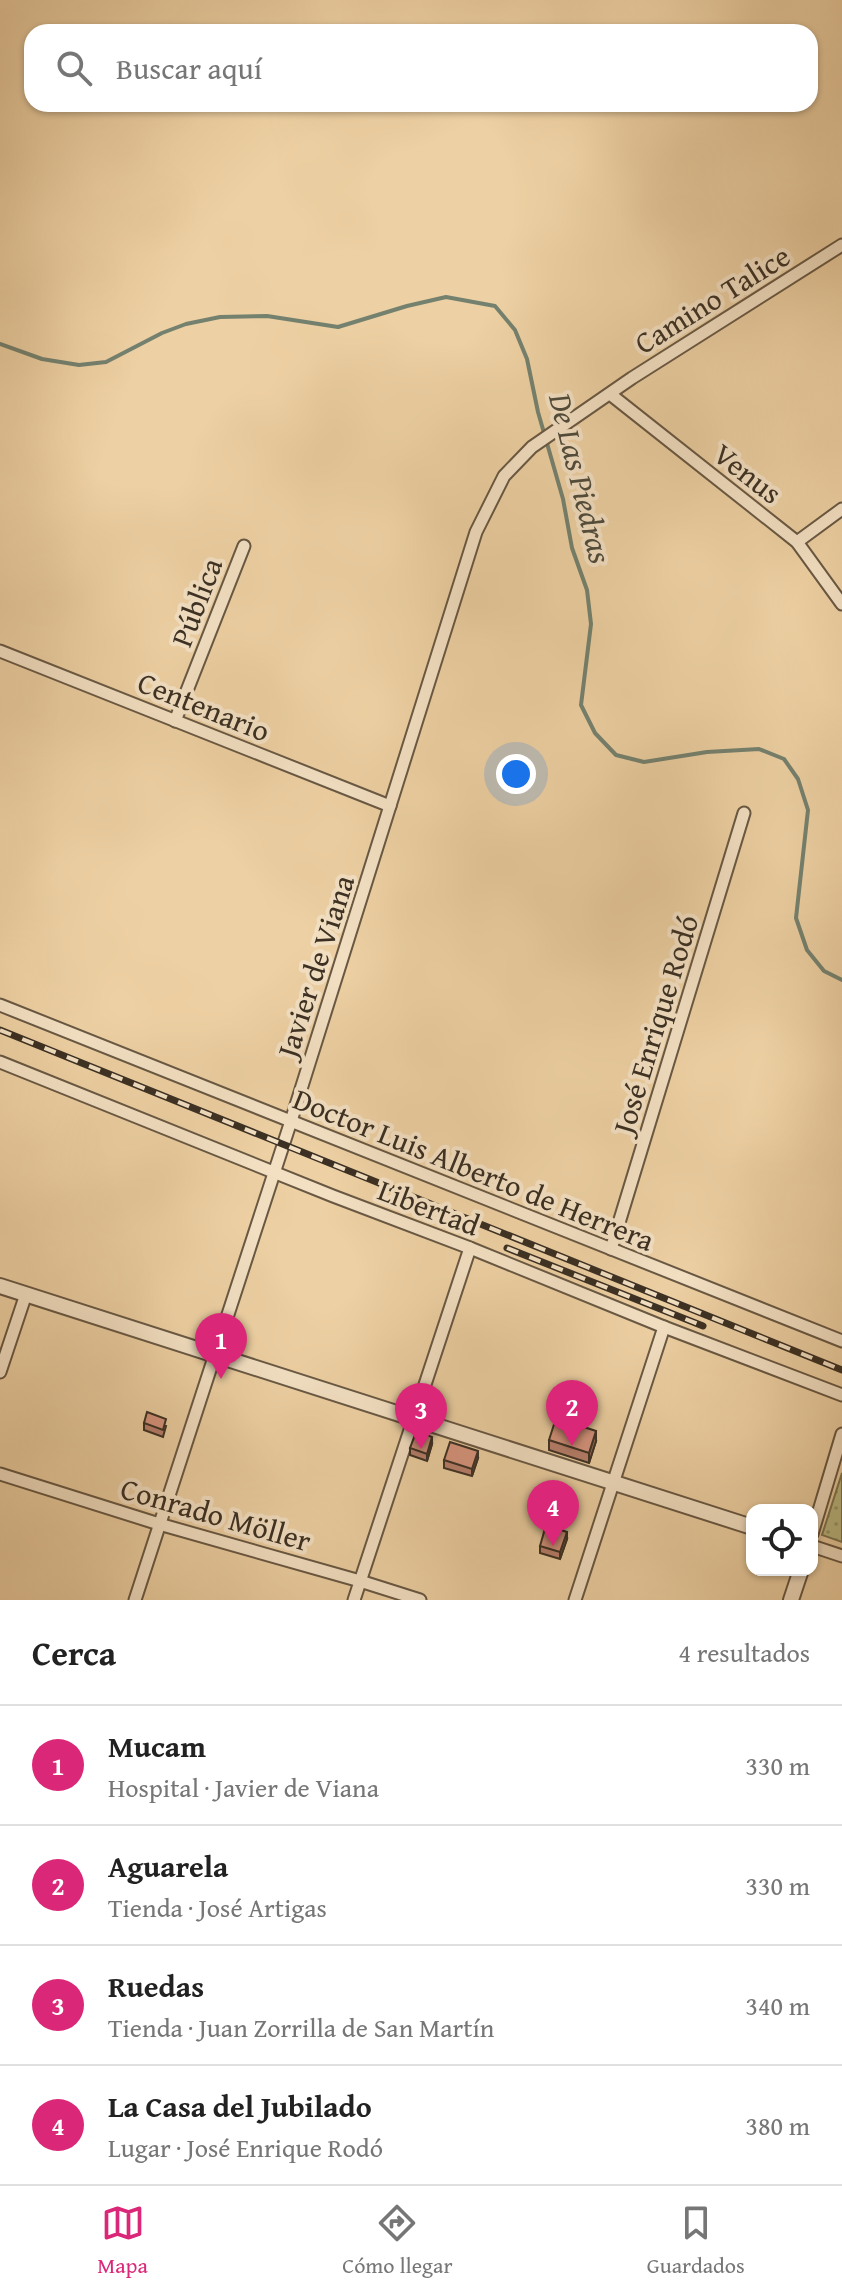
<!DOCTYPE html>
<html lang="es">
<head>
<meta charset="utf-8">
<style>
	body { margin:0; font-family:"Gentium Book Plus",serif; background:#f2f2f2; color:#222 }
	.controls { position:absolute; right:24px; bottom:24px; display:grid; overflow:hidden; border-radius:16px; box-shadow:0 2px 6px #0004 }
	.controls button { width:72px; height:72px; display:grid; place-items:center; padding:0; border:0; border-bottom:2px solid #e0e0e0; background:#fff; color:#222; font:40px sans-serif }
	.you { position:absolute; left:516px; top:774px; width:28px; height:28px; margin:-20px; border:6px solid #fff; border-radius:50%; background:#1a73e8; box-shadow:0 0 0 12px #1a73e833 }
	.badge { display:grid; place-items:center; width:52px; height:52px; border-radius:50%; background:#db2777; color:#fff; font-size:26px; font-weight:700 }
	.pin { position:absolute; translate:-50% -66px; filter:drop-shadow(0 2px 4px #0008) }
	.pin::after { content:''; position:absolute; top:42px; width:28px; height:24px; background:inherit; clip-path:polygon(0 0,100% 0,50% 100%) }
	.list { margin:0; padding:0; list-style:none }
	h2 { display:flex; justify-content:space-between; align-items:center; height:104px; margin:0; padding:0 32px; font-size:34px }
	h2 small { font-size:26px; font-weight:400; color:#767676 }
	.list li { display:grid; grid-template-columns:52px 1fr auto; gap:24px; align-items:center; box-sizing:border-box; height:120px; padding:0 32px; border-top:2px solid #e0e0e0 }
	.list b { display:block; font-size:30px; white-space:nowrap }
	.list p { margin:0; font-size:26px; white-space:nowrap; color:#767676 }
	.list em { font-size:26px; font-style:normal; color:#767676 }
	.icon { flex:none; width:44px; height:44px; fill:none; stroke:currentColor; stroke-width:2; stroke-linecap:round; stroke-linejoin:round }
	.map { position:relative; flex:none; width:842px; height:1600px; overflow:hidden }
	.search { position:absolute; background:#fff; box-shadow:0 2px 6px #0004; left:24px; right:24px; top:24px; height:88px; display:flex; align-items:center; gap:20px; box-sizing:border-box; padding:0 28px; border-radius:24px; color:#767676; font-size:30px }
	.sheet { height:584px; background:#fff }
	nav { display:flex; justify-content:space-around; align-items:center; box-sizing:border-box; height:112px; border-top:2px solid #e0e0e0; background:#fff; font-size:22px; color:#767676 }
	nav a { display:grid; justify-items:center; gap:4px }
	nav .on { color:#db2777 }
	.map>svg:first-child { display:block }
</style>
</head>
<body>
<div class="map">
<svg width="842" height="1600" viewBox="0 0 842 1600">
	<defs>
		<pattern id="green-dots" width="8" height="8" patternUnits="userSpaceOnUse" patternTransform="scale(2)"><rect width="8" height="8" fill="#bbba83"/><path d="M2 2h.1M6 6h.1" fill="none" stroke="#99986b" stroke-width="1.8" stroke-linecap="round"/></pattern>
	</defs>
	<rect width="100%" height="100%" fill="#edd0a3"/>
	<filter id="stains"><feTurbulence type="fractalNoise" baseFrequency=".0025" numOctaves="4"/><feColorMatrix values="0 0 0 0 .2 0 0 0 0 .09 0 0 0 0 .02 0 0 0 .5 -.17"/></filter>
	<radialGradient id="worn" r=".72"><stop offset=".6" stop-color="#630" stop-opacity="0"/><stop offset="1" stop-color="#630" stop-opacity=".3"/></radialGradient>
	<polygon fill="url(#green-dots)" stroke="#7b7553" stroke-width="2" points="842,1473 842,1542 822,1535"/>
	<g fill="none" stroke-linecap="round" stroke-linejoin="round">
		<polyline stroke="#74816f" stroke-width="4" points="0,344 42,359 79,365 106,362 162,333 186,324 220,317 267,316 338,327 407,306 446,297 495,306 515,330 527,359 538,412 563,499 572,548 587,590 591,624 581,705 595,733 616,755 644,762 707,752 759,749 784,759 798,779 808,810 796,918 807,950 824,971 842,980"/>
		<g stroke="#685843" stroke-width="15">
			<g id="minor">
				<polyline points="610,394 797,542 842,604"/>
				<polyline points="797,542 842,509"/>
				<polyline points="0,651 390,806"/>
				<polyline points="175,721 244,546"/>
				<polyline points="0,1005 842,1341"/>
				<polyline points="0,1062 333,1196 470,1248 664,1327 842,1395"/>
				<polyline points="611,1249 744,813"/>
				<polyline points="0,1372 26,1294"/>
				<polyline points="0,1474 159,1524 360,1581 420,1600"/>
				<polyline points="812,1534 842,1434"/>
				<polyline points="812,1546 842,1556"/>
				<polyline points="135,1600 291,1121 476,532 504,476 532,447 632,378 842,245"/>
				<polyline points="354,1600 470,1248"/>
				<polyline points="575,1600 664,1327"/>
			</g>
		</g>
		<g stroke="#685843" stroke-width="18">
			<g id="tertiary">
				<polyline points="0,1286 752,1527"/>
				<polyline points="791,1600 801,1570"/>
			</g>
		</g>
		<use href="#minor" stroke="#f3e0c3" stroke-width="11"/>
		<use href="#tertiary" stroke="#f3e0c3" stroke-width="14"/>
		<g stroke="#3b3023" stroke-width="7">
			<g id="rail">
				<polyline points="0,1030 842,1370"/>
				<polyline points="507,1248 703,1326"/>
			</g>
		</g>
		<use href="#rail" stroke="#f3e0c3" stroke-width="4" stroke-dasharray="12" stroke-linecap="butt"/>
	</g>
	<g fill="#b87f6c" stroke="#3b3023" stroke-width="2">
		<polygon points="144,1423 166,1426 163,1437 144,1430"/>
		<polygon points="549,1440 596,1441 589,1463 549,1450"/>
		<polygon points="432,1444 427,1461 410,1455 410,1448"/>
		<polygon points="478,1458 472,1476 444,1468 444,1460"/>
		<polygon points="567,1539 560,1559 540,1553 540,1546"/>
	</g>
	<g fill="#966858" stroke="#3b3023" stroke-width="2">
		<polygon points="596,1431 596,1441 589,1463 589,1453"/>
		<polygon points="432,1437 432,1444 427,1461 427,1454"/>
		<polygon points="478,1451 478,1458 472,1476 472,1469"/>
		<polygon points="567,1532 567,1539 560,1559 560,1552"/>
	</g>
	<g fill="#d6947e" stroke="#3b3023" stroke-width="2">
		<polygon points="147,1412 166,1419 163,1430 144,1423"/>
		<polygon points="556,1418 596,1431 589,1453 549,1440"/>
		<polygon points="420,1432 432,1437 427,1454 410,1448 415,1435"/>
		<polygon points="450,1442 478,1451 472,1469 444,1460"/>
		<polygon points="546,1525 567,1532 560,1552 540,1546"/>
	</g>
	<g text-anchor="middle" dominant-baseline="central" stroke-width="8" stroke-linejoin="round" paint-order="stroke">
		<g font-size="30" fill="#3b3023" stroke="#f3e0c3">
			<text transform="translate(712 299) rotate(-32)">Camino Talice</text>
			<text transform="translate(748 473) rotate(38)">Venus</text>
			<text transform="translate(196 602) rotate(-69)">Pública</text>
			<text transform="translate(204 706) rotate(22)">Centenario</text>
			<text transform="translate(315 966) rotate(-72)">Javier de Viana</text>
			<text transform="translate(655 1024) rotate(-73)">José Enrique Rodó</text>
			<text transform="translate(474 1169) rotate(22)">Doctor Luis Alberto de Herrera</text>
			<text transform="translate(429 1207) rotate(21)">Libertad</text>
			<text transform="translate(216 1514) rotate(16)">Conrado Möller</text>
		</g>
		<g font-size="32" font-style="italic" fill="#4e4b3c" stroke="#f3e0c3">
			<text transform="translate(581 478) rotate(76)">De Las Piedras</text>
		</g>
	</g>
	<rect width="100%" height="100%" filter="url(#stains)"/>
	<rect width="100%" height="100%" fill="url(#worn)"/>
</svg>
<div class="controls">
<button><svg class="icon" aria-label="locate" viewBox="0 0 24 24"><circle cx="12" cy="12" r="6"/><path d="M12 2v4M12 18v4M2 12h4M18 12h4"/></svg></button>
</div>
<div class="you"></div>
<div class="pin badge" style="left:221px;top:1379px">1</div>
<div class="pin badge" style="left:572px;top:1446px">2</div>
<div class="pin badge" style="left:421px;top:1449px">3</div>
<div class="pin badge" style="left:553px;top:1546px">4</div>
<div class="search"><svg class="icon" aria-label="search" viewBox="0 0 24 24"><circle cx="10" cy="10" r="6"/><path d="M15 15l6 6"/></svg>Buscar aquí</div>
</div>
<section class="sheet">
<h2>Cerca<small>4 resultados</small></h2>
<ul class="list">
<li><span class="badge">1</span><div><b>Mucam</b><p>Hospital · Javier de Viana</p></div><em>330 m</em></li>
<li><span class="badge">2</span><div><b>Aguarela</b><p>Tienda · José Artigas</p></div><em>330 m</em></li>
<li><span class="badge">3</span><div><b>Ruedas</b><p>Tienda · Juan Zorrilla de San Martín</p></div><em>340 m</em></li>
<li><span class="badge">4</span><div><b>La Casa del Jubilado</b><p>Lugar · José Enrique Rodó</p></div><em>380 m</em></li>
</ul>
</section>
<nav>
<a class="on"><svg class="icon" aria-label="map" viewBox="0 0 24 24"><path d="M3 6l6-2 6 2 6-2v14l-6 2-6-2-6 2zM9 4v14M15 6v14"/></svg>Mapa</a>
<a><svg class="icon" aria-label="directions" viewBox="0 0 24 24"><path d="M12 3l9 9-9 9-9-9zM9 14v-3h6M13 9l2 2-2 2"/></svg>Cómo llegar</a>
<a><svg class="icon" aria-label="saved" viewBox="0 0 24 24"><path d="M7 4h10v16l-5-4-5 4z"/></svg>Guardados</a>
</nav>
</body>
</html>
